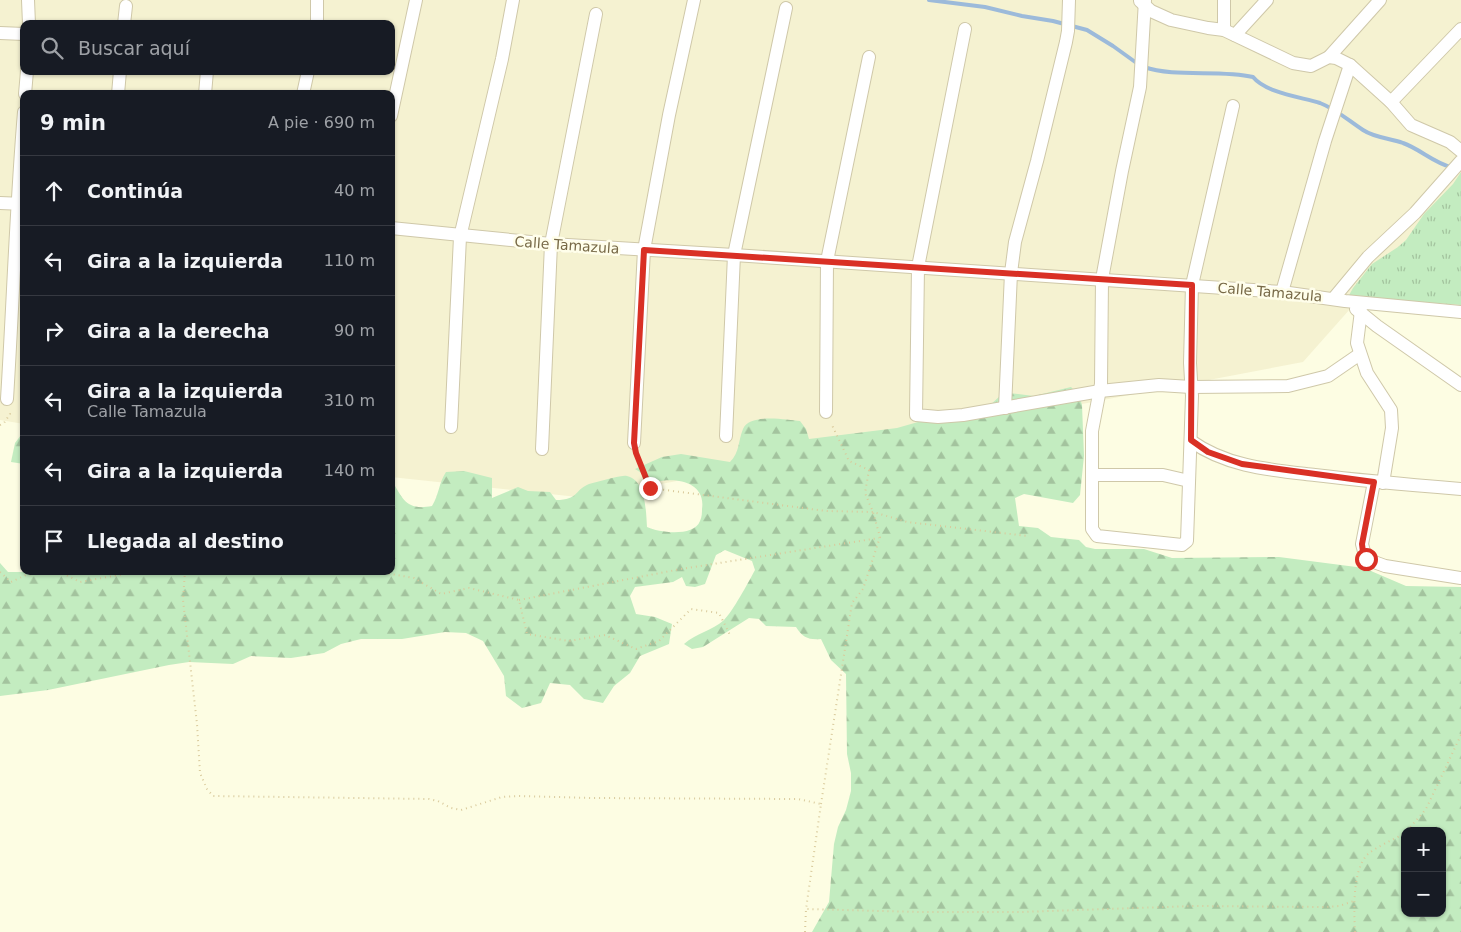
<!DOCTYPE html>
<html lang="es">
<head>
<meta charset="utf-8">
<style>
	body { margin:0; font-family:"DejaVu Sans",sans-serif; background:#20242c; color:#f1f3f6 }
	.controls { position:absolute; right:15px; bottom:15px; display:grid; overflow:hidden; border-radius:10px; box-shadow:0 1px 4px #0004 }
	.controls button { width:45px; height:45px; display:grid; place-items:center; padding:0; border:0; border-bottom:1px solid #363941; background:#171b24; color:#f1f3f6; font:25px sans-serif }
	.stop { position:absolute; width:15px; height:15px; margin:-11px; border:4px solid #d93025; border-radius:50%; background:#fff }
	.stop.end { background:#d93025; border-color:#fff; box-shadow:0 1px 5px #0008 }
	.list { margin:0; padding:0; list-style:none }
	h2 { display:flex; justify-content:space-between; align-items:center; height:65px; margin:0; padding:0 20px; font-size:21px }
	h2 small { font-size:16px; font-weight:400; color:#9ea1a6 }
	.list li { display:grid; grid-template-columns:32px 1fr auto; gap:15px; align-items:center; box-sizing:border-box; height:70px; padding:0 20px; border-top:1px solid #363941 }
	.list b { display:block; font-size:19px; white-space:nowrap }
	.list p { margin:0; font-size:16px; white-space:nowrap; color:#9ea1a6 }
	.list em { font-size:16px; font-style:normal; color:#9ea1a6 }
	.icon { flex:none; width:28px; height:28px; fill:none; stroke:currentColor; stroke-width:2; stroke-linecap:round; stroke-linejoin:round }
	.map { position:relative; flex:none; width:1461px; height:932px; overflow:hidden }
	.search { position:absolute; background:#171b24; box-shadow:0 1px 4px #0004; left:20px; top:20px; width:375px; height:55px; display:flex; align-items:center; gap:12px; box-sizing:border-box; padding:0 18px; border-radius:10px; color:#9ea1a6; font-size:19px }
	.panel { position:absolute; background:#171b24; box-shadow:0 1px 4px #0004; left:20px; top:90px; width:375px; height:485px; border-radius:10px }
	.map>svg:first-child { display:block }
</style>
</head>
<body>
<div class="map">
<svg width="1461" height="932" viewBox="0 0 1461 932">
	<defs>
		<pattern id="grass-tufts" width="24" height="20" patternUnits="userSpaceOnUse" patternTransform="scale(1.25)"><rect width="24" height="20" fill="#c3ecc0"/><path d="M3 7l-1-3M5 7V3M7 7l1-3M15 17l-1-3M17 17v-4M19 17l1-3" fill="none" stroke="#a3c39e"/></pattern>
		<pattern id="forest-firs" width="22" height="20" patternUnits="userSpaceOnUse" patternTransform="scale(1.25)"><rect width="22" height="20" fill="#c3ecc0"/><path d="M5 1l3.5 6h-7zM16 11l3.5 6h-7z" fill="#a3c39e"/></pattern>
	</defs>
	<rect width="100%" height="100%" fill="#fdfde3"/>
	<path fill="#f5f2d1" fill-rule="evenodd" d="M 0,0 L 1461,0 L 1461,184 L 1303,362 L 587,498 L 391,477 L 391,94 L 24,94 L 24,424 L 0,420 ZM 24,24 L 391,24 L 391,71 L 24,71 Z"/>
	<polygon fill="url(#grass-tufts)" points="1461,172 1461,305 1348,297 1353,288 1372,264 1398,247 1406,240 1424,214 1453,184"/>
	<g fill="url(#forest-firs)" fill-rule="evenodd">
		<path d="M 1071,387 L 1079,395 L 1082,405 L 1084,456 L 1080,495 L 1073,503 L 1024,494 L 1015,498 L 1019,526 L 1038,528 L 1051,537 L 1079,540 L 1086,547 L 1095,549 L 1144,549 L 1172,558 L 1279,557 L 1364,568 L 1406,586 L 1461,587 L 1461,932 L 812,932 L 829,902 L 834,844 L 838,827 L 846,810 L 851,791 L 851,773 L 847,754 L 846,674 L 831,660 L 821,639 C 809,640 803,638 796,627 L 766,626 L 759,619 L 749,618 L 703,647 L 692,649 L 684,644 C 696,633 712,631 724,620 C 733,611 748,583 755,570 L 752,561 L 725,550 L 716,555 L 705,584 L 695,587 L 686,586 L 682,577 L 673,582 L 635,587 L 630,596 L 636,614 L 655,617 L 672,624 L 669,644 L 640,656 L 630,673 L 614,686 L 603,703 L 584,699 L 570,685 L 550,683 L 541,703 L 522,708 L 506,696 L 504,676 L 483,641 L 466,633 L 445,632 L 402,639 L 361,639 L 341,644 L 324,653 L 291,658 L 251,656 L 233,664 L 189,662 L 169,665 L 48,690 L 0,696 L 0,563 L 8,572 L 391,571 L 391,479 C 403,499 406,511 432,506 C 439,495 439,482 446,472 L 464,471 L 492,478 L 492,498 L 518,487 L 528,491 L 550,492 L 556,500 C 579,500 574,490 589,484 C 595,482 602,481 608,479 C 614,478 622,475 627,476 C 646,480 646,512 647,527 C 660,533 694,537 700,521 C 702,517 702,512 702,509 C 706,482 676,477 656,482 L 635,469 L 662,457 L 681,454 L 730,462 C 740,452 738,441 743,429 C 750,413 786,420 800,421 L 806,429 L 809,439 L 897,428 L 925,420 L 987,408 L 1001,395 L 1009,393 L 1034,396 ZM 1405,831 L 1442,831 L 1442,913 L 1405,913 Z"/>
		<polygon points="24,431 24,464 11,462 15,443"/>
	</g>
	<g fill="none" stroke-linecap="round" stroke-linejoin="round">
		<g stroke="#9cbada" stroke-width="4">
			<polyline points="929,0 985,7 1022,16 1053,21 1087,30 1113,46 1138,64"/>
			<path d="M 1144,67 C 1175,78 1220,69 1253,77 C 1266,93 1301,97 1320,103 C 1336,109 1349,121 1363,130 C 1375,138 1390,138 1403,143 C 1420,149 1434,163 1451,167"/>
		</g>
		<g stroke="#cfc8a9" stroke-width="14">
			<g id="street">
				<polyline points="28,0 29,24"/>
				<polyline points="1145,0 1140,87 1122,171 1102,279 1101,384 1092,431 1092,529 1097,536 1182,545 1187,541 1192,396 1190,363 1192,285 1233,106"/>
				<polyline points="1224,0 1224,30"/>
				<polyline points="1140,1 1151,11 1171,20 1208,28 1224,30 1293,63 1311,66 1329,57 1336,58 1350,65 1391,102 1411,125 1450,142 1461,151"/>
				<polyline points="124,24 126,6"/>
				<polyline points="317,24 317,0"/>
				<polyline points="965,29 918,267 916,415 938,417 963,415 1100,391 1159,385 1191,387 1288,386 1328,376 1360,354"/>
				<polyline points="0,33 24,34"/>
				<polyline points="1235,35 1267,0"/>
				<polyline points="1329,57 1380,0"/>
				<polyline points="25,94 27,71"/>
				<polyline points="118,94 120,71"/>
				<polyline points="205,94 207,71"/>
				<polyline points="303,94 308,71"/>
				<polyline points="1391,102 1461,29"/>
				<polyline points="391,116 416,0"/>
				<polyline points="0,203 24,204"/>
				<polyline points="391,228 551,244 734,255 1282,292 1345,301 1461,312"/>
				<polyline points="1282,292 1325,141 1350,65"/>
				<polyline points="1333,299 1368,257 1415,213 1461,161"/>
				<polyline points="1356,309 1377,326 1461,385"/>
				<polyline points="1361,311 1357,343 1367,373 1391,410 1392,428 1383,483"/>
				<path d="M 7,399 C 13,303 16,207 24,112"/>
				<polyline points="1005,408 1011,273 1015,242 1037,161 1066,42 1068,31 1069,0"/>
				<polyline points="826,412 827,261 869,57"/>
				<polyline points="451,427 460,237 502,59 513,0"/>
				<polyline points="726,436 734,255 786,8"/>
				<path d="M 1191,441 C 1227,467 1272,470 1315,475 C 1364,481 1412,485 1461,489"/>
				<polyline points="634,443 644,250 669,115 694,0"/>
				<polyline points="542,449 551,244 596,14"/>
				<polyline points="1092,475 1163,475 1189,481"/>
				<polyline points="1374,482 1362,544 1366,559 1385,566 1461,578"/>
			</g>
		</g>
		<g stroke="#d9ca9c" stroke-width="2" stroke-dasharray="1 4" stroke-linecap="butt">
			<polyline points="0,425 4,423 10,414 9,411"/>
			<polyline points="636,454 650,488 826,511 873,512 907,522 1028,536"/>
			<polyline points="58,571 80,582 141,571"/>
			<polyline points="185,571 183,600 197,724 200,773 207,789 213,796 429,799 438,801 451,808 461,810 502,797 518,796 593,798 798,799 821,804 806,909 919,912 1021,912 1194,906 1326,907 1339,906 1354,901"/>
			<polyline points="374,571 414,578 441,594 469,588 519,600 527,634 569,641 605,635 636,649 659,641 691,609 719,613 730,635"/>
			<polyline points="0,572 11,582 26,575 53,571"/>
			<polyline points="519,600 681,569 879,538"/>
			<polyline points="821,804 852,603 863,589 880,537 873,512 865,493 869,470 849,461 831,423"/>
			<polyline points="1407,831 1426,809 1461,735"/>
			<polyline points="805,932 806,909"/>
			<path d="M 1355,932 C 1354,912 1352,871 1367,855 C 1377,846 1393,840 1405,833"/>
		</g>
		<use href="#street" stroke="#fff" stroke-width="12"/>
	</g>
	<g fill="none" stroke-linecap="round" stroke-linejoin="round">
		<polyline stroke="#d93025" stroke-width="6" points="650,488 636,453 634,443 644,250 1192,285 1191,440 1208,452 1242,464 1374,482 1362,544 1363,552 1366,559"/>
	</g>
	<g text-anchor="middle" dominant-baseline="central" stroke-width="5" stroke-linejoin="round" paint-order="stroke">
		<g font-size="14" fill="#776947" stroke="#fffeea">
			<text transform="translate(567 245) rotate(4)">Calle Tamazula</text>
			<text transform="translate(1270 292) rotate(5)">Calle Tamazula</text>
		</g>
	</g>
</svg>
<div class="controls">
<button>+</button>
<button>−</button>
</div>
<div class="stop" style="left:1366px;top:559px"></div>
<div class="stop end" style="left:650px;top:488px"></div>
<div class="search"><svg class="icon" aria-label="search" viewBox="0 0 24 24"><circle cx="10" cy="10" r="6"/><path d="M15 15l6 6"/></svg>Buscar aquí</div>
<section class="panel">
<h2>9 min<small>A pie · 690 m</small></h2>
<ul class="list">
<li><svg class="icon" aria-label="ahead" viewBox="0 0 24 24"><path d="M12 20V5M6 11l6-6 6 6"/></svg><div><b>Continúa</b></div><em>40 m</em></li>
<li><svg class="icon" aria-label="left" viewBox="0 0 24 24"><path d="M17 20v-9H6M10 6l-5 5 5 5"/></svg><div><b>Gira a la izquierda</b></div><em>110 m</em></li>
<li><svg class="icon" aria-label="right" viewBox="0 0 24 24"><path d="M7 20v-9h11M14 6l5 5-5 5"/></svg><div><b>Gira a la derecha</b></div><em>90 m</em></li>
<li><svg class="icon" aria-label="left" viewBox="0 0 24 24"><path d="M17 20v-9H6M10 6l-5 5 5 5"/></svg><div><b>Gira a la izquierda</b><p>Calle Tamazula</p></div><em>310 m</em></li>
<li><svg class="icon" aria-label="left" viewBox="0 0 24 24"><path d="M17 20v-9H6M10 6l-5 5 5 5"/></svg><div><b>Gira a la izquierda</b></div><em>140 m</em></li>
<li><svg class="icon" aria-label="arrive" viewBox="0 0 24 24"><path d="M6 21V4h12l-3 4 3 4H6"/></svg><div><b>Llegada al destino</b></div></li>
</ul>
</section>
</div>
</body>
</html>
